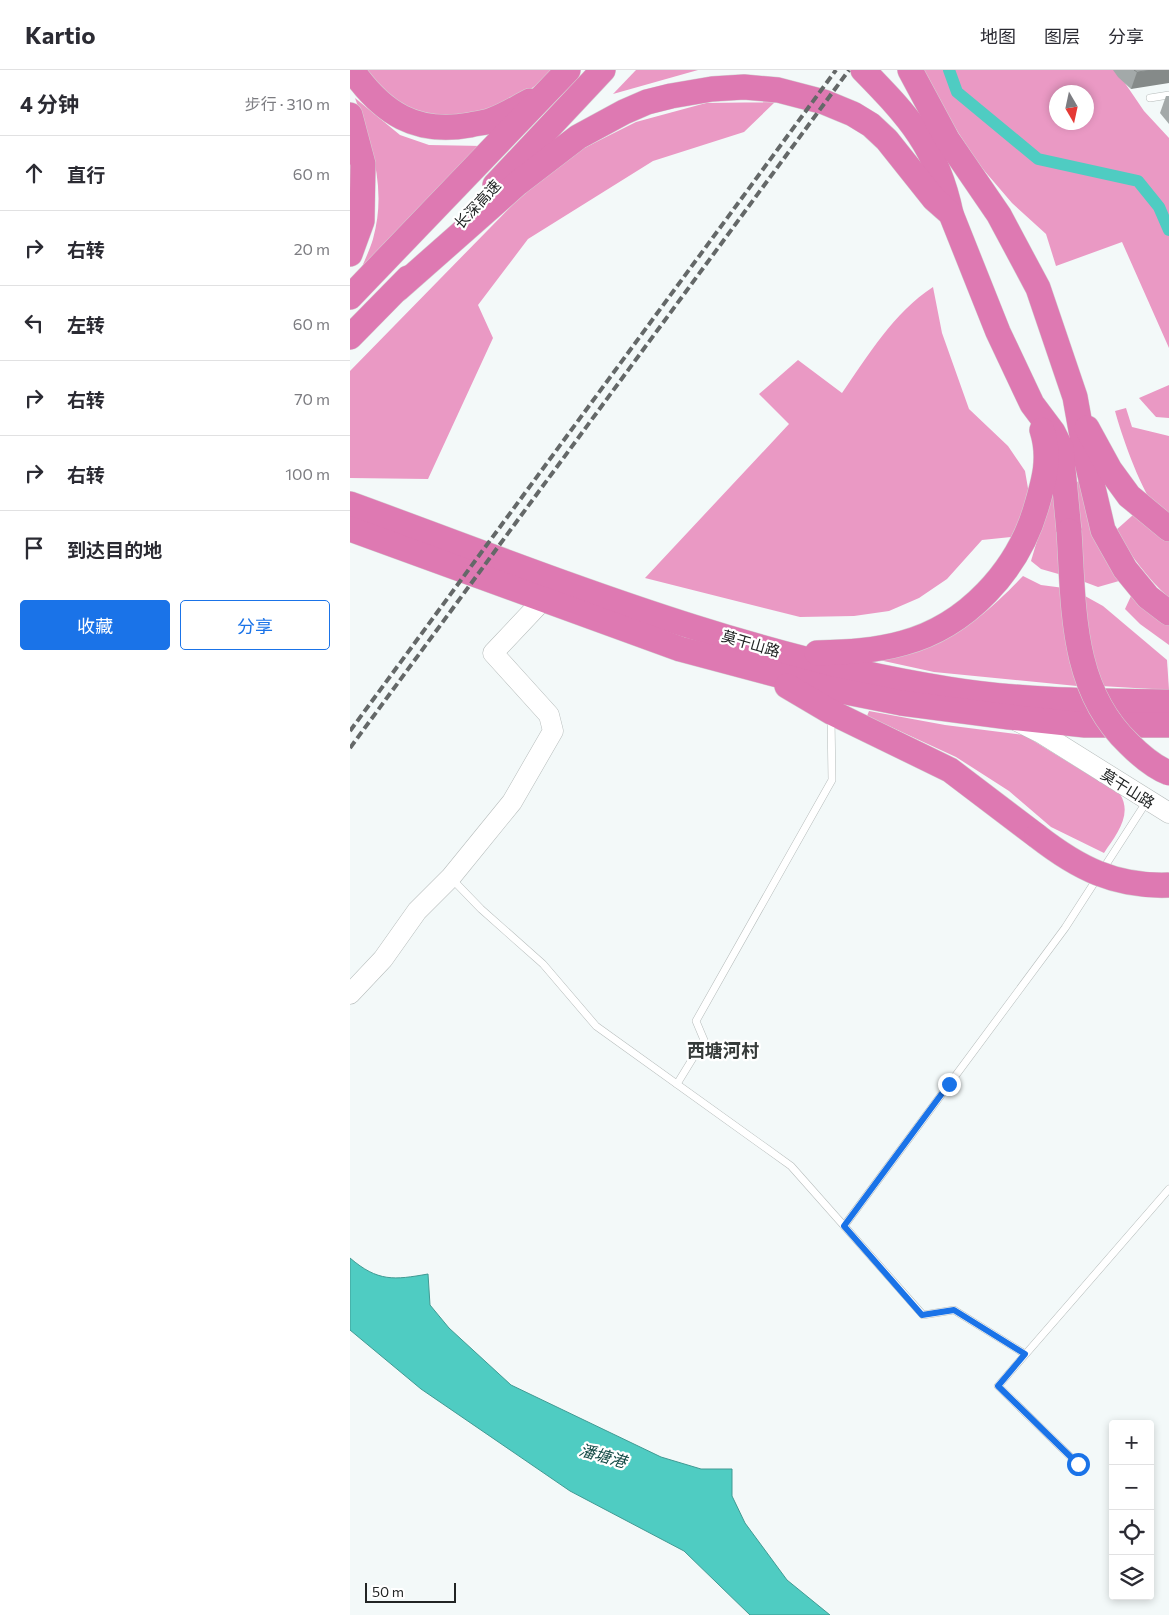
<!DOCTYPE html>
<html lang="zh">
<head>
<meta charset="utf-8">
<style>
	body { margin:0; font-family:Commissioner,"Noto Sans SC",sans-serif; background:#f2f2f3; color:#2b2b33 }
	.controls { position:absolute; right:15px; bottom:15px; display:grid; overflow:hidden; border-radius:5px; box-shadow:0 2px 8px #0003 }
	.controls button { width:45px; height:45px; display:grid; place-items:center; padding:0; border:0; border-bottom:1px solid #e1e1e2; background:#fff; color:#2b2b33; font:25px sans-serif }
	.compass { position:absolute; left:699px; top:15px; width:45px; height:45px; border-radius:50%; background:#fff; box-shadow:0 2px 8px #0003; rotate:171deg }
	.scale { position:absolute; left:15px; bottom:12px; width:91px; box-sizing:border-box; padding-left:5px; border:2px solid #212424; border-top:0; font-size:14px; line-height:18px; white-space:nowrap; color:#212424; -webkit-text-stroke:4px #fff; paint-order:stroke }
	.stop { position:absolute; width:15px; height:15px; margin:-11px; border:4px solid #1a73e8; border-radius:50%; background:#fff }
	.stop.end { background:#1a73e8; border-color:#fff; box-shadow:0 1px 5px #0008 }
	.list { margin:0; padding:0; list-style:none }
	h2 { display:flex; justify-content:space-between; align-items:center; height:65px; margin:0; padding:0 20px; font-size:21px }
	h2 small { font-size:16px; font-weight:400; color:#7c7c81 }
	.list li { display:grid; grid-template-columns:32px 1fr auto; gap:15px; align-items:center; box-sizing:border-box; height:75px; padding:0 20px; border-top:1px solid #e1e1e2 }
	.list b { display:block; font-size:19px; white-space:nowrap }
	.list em { font-size:16px; font-style:normal; color:#7c7c81 }
	.actions { display:flex; gap:10px; padding:15px 20px }
	.actions a { flex:1; padding:11px 0; border:1px solid #1a73e8; border-radius:5px; text-align:center; font-size:18px; color:#1a73e8 }
	.actions .main { background:#1a73e8; color:#fff }
	.icon { flex:none; width:28px; height:28px; fill:none; stroke:currentColor; stroke-width:2; stroke-linecap:round; stroke-linejoin:round }
	.map { position:relative; flex:none; width:819px; height:1545px; overflow:hidden }
	header { display:flex; align-items:center; gap:30px; box-sizing:border-box; height:70px; padding:0 25px; background:#fff; border-bottom:1px solid #e1e1e2 }
	header strong { font-size:24px }
	nav { display:flex; gap:28px; margin-inline-start:auto; font-size:18px }
	main { display:flex }
	aside { flex:1; background:#fff }
	.map>svg:first-child { display:block }
</style>
</head>
<body>
<header>
<strong>Kartio</strong>
<nav><a>地图</a><a>图层</a><a>分享</a></nav>
</header>
<main>
<aside>
<h2>4 分钟<small>步行 · 310 m</small></h2>
<ul class="list">
<li><svg class="icon" aria-label="ahead" viewBox="0 0 24 24"><path d="M12 20V5M6 11l6-6 6 6"/></svg><div><b>直行</b></div><em>60 m</em></li>
<li><svg class="icon" aria-label="right" viewBox="0 0 24 24"><path d="M7 20v-9h11M14 6l5 5-5 5"/></svg><div><b>右转</b></div><em>20 m</em></li>
<li><svg class="icon" aria-label="left" viewBox="0 0 24 24"><path d="M17 20v-9H6M10 6l-5 5 5 5"/></svg><div><b>左转</b></div><em>60 m</em></li>
<li><svg class="icon" aria-label="right" viewBox="0 0 24 24"><path d="M7 20v-9h11M14 6l5 5-5 5"/></svg><div><b>右转</b></div><em>70 m</em></li>
<li><svg class="icon" aria-label="right" viewBox="0 0 24 24"><path d="M7 20v-9h11M14 6l5 5-5 5"/></svg><div><b>右转</b></div><em>100 m</em></li>
<li><svg class="icon" aria-label="arrive" viewBox="0 0 24 24"><path d="M6 21V4h12l-3 4 3 4H6"/></svg><div><b>到达目的地</b></div></li>
</ul>
<div class="actions"><a class="main">收藏</a><a>分享</a></div>
</aside>
<div class="map">
<svg width="819" height="1545" viewBox="0 0 819 1545">
	<rect width="100%" height="100%" fill="#f3f9f9"/>
	<g fill="#ea99c4" fill-rule="evenodd">
		<path d="M 14,0 L 203,0 C 172,32 125,52 81,47 C 77,47 70,47 66,45 C 46,37 27,17 14,0 Z"/>
		<polygon points="286,0 348,0 263,24"/>
		<path d="M 569,0 L 766,0 L 794,41 L 819,68 L 819,278 L 772,172 L 706,196 L 696,164 L 662,133 L 626,91 ZM 706,22 L 736,22 L 736,52 L 706,52 Z"/>
		<path d="M 5,28 L 50,65 L 79,75 L 133,76 L 7,209 C 12,196 19,182 23,169 C 37,119 22,75 5,28 Z"/>
		<polygon points="425,32 394,62 303,91 178,169 128,235 143,268 78,409 0,408 0,301 178,119 224,83 286,52 356,33"/>
		<path d="M 583,217 L 592,263 L 619,339 L 658,376 L 675,401 L 679,424 L 672,447 L 661,467 L 632,470 L 597,509 L 569,528 L 539,541 L 504,546 L 450,547 L 295,508 L 439,354 L 409,324 L 448,290 L 492,323 C 518,286 544,242 583,217 Z"/>
		<polygon points="819,315 819,348 806,347 789,328"/>
		<path d="M 776,338 L 782,357 L 819,366 L 819,453 C 797,440 772,367 765,341 Z"/>
		<polygon points="730,410 769,511 748,517 732,511 723,415"/>
		<polygon points="703,417 712,505 691,499 681,491"/>
		<path d="M 783,445 L 819,471 L 819,528 C 797,508 781,485 765,461 Z"/>
		<path d="M 673,506 L 691,515 L 714,518 L 717,572 L 727,616 L 584,602 L 529,590 C 546,585 565,582 582,575 C 618,560 646,534 673,506 Z"/>
		<polygon points="735,526 753,536 817,590 819,620 751,616 739,584"/>
		<polygon points="781,526 819,556 819,575 790,554 775,539"/>
		<path d="M 519,641 L 595,655 L 674,665 L 770,724 C 783,745 766,765 754,783 L 701,757 L 659,721 L 606,687 L 517,646 Z"/>
	</g>
	<path fill="#4fccc2" stroke="#419a93" d="M 0,1188 C 28,1212 44,1210 78,1204 L 80,1235 L 99,1258 L 161,1315 L 311,1387 L 351,1399 L 382,1399 L 382,1426 L 395,1453 L 437,1510 L 480,1545 L 400,1545 L 334,1481 L 220,1421 L 71,1319 L 0,1260 Z"/>
	<g fill="none" stroke-linecap="round" stroke-linejoin="round">
		<polyline stroke="#4fccc2" stroke-width="12" points="599,0 607,22 688,89 788,111 809,137 819,160"/>
		<g stroke="#b6bcbb" stroke-width="8">
			<g id="lane">
				<polyline points="800,28 819,25"/>
				<polyline points="101,808 131,839 193,894 246,956 441,1096 573,1245 604,1240 675,1284"/>
				<polyline points="327,1014 354,970 346,951 482,710 481,648"/>
				<polyline points="494,1156 715,858 797,731"/>
				<polyline points="728,1394 648,1316 819,1119"/>
			</g>
		</g>
		<g stroke="#b6bcbb" stroke-width="21">
			<g id="secondary">
				<polyline points="667,651 691,663 819,743"/>
				<polyline points="0,924 33,889 67,841 101,807 162,732 203,661 199,645 143,583 194,529"/>
			</g>
		</g>
		<g stroke="#d3d3d3" stroke-width="26">
			<g id="highway">
				<path d="M 2,0 C 32,43 66,65 120,55 C 127,53 136,53 142,50 C 156,45 168,37 180,31"/>
				<path d="M 513,0 C 559,47 587,77 601,144"/>
				<polyline points="560,0 597,69 649,145 688,218 725,327 736,388 753,460 775,499 798,527 819,543"/>
				<polyline points="0,45 13,94 12,151 0,184"/>
				<polyline points="145,115 253,0"/>
				<polyline points="48,219 168,113 228,67 274,42 297,32 321,26 362,19 394,17 428,20 474,32 503,44 521,55 537,70 584,129 601,144 648,262 682,334 703,362 711,378 719,461"/>
				<polyline points="0,227 218,0"/>
				<polyline points="0,267 58,208"/>
				<polyline points="737,358 760,400 779,426 819,459"/>
				<path d="M 0,434 C 195,505 392,587 598,619 C 671,631 745,631 819,632"/>
				<polyline points="0,459 330,579 481,619 551,633 659,647 735,655 819,655"/>
				<path d="M 467,583 C 496,582 525,581 553,573 C 617,556 668,500 686,438 C 694,411 701,388 692,360"/>
				<polyline points="437,616 481,642 600,700 687,766"/>
			</g>
		</g>
		<use href="#lane" stroke="#fff" stroke-width="7"/>
		<use href="#secondary" stroke="#fff" stroke-width="20"/>
		<use href="#highway" stroke="#de79b2" stroke-width="25"/>
		<g stroke="#646868" stroke-width="4" stroke-dasharray="8 4" stroke-linecap="butt">
			<polyline points="0,661 486,0"/>
			<polyline points="0,678 499,0"/>
		</g>
		<g stroke="#d3d3d3" stroke-width="26" stroke-linecap="butt">
			<g id="highway-bridge">
				<path d="M 719,461 C 724,536 720,618 779,674 C 790,685 804,697 819,703"/>
				<path d="M 687,766 C 728,798 765,817 819,815"/>
			</g>
		</g>
		<use href="#highway-bridge" stroke="#de79b2" stroke-width="25"/>
	</g>
	<g fill="#a3a9a9">
		<polygon points="763,0 819,0 781,19 768,7"/>
		<polygon points="816,26 819,26 819,54 810,43"/>
	</g>
	<polygon fill="#858a89" points="803,0 819,0 819,13 781,19 787,2"/>
	<polygon fill="#bec5c4" stroke="#858a89" points="784,0 803,0 787,2"/>
	<g fill="none" stroke-linecap="round" stroke-linejoin="round">
		<polyline stroke="#1a73e8" stroke-width="6" points="599,1014 494,1156 572,1245 604,1240 675,1284 648,1316 728,1394"/>
	</g>
	<g text-anchor="middle" dominant-baseline="central" stroke-width="4.5" stroke-linejoin="round" paint-order="stroke">
		<g font-size="15" fill="#212424" stroke="#fff">
			<text transform="translate(127 134) rotate(-47)">长深高速</text>
			<text transform="translate(401 573) rotate(16)">莫干山路</text>
			<text transform="translate(778 718) rotate(32)">莫干山路</text>
		</g>
		<g font-size="16" font-style="italic" fill="#144b46" stroke="#fff">
			<text transform="translate(253 1385) rotate(16)">潘塘港</text>
		</g>
		<g font-size="18" font-weight="bold" fill="#363b3a" stroke="#fff">
			<text x="373" y="980">西塘河村</text>
		</g>
	</g>
</svg>
<div class="controls">
<button>+</button>
<button>−</button>
<button><svg class="icon" aria-label="locate" viewBox="0 0 24 24"><circle cx="12" cy="12" r="6"/><path d="M12 2v4M12 18v4M2 12h4M18 12h4"/></svg></button>
<button><svg class="icon" aria-label="layers" viewBox="0 0 24 24"><path d="M12 4l9 5-9 5-9-5zM3 14l9 5 9-5"/></svg></button>
</div>
<svg class="compass" viewBox="-18 -18 36 36"><path d="M0-13l5 13h-10z" fill="#e53935"/><path d="M0 13l5-13h-10z" fill="#7c7c81"/></svg>
<div class="scale">50 m</div>
<div class="stop" style="left:728px;top:1394px"></div>
<div class="stop end" style="left:599px;top:1014px"></div>
</div>
</main>
</body>
</html>
